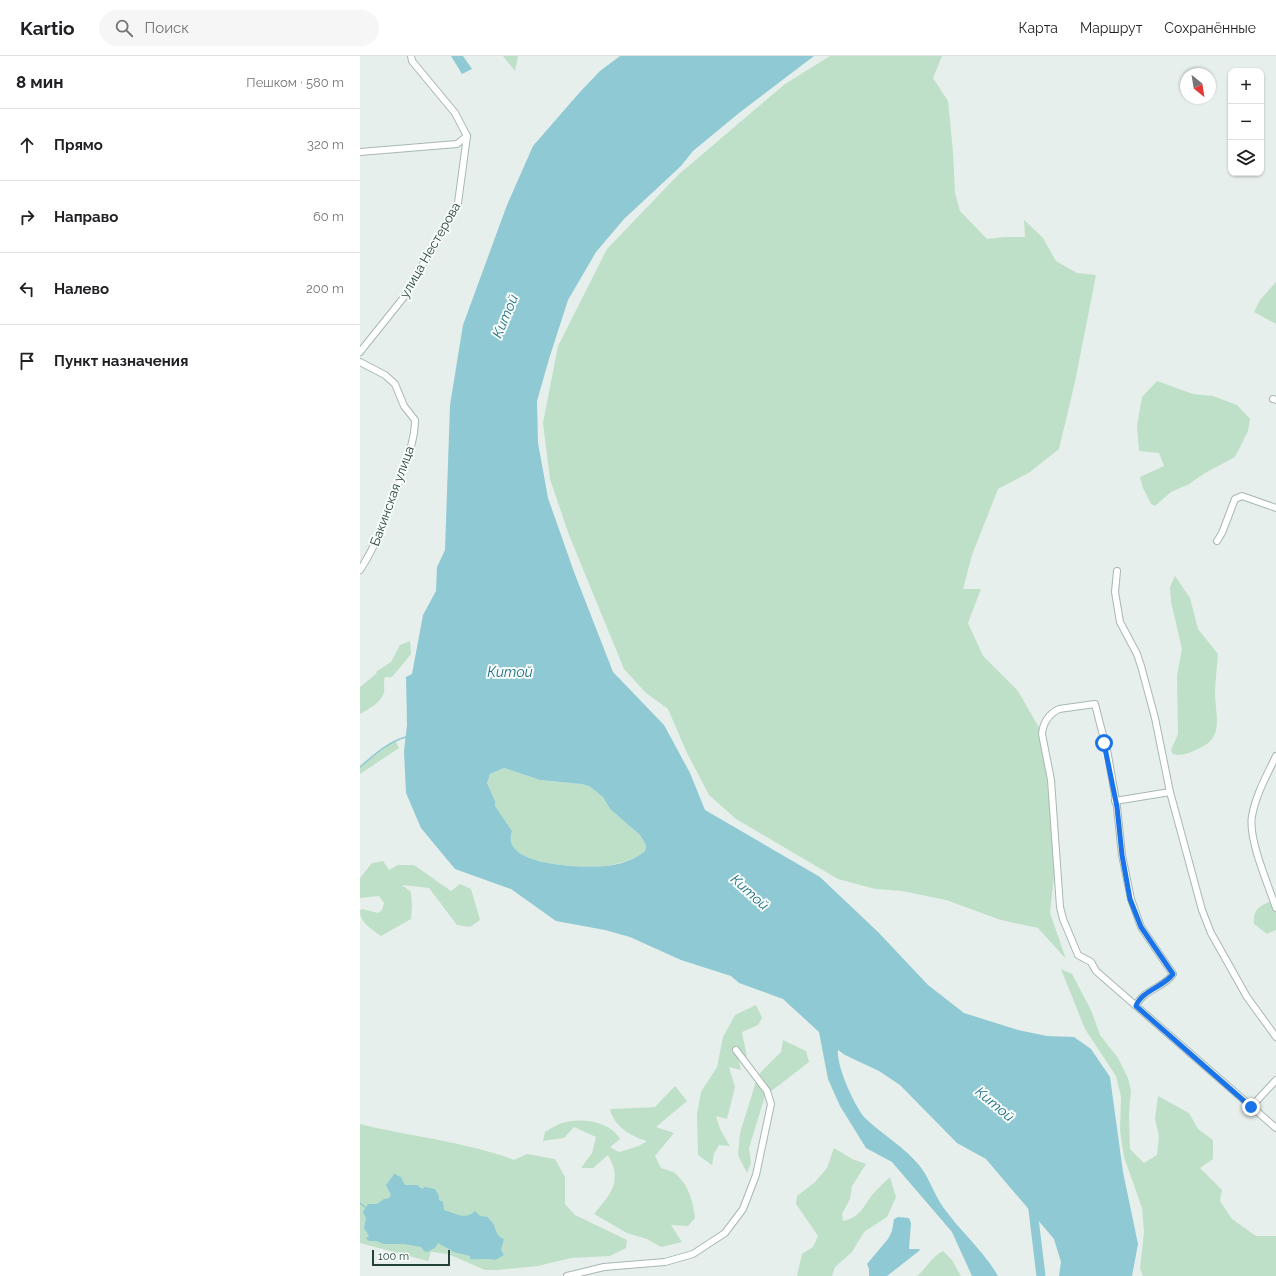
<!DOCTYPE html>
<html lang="ru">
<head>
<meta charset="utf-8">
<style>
	body { margin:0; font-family:Raleway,sans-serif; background:#f6f6f6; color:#202124 }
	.controls { position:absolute; right:12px; top:12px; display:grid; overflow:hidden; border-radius:8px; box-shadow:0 1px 3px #0004 }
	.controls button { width:36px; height:36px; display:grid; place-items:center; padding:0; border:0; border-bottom:1px solid #e0e0e0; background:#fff; color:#202124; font:20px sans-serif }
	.compass { position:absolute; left:820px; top:12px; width:36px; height:36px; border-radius:50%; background:#fff; box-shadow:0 1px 3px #0004; rotate:150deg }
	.scale { position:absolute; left:12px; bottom:10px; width:78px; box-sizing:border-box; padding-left:4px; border:2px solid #24423a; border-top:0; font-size:11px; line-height:14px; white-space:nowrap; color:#24423a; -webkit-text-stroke:3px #f7fbf9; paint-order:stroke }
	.stop { position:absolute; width:12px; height:12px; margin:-9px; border:3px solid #1a73e8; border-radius:50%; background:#fff }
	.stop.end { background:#1a73e8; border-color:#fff; box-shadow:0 1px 4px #0008 }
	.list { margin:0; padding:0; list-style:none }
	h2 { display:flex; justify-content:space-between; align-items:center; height:52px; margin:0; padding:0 16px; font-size:17px }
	h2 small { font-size:13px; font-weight:400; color:#757577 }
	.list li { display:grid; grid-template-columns:26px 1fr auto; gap:12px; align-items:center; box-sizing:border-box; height:72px; padding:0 16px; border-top:1px solid #e0e0e0 }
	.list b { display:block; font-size:15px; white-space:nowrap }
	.list em { font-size:13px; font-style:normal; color:#757577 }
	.icon { flex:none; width:22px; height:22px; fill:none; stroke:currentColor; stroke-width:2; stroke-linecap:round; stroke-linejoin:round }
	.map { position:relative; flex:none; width:916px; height:1220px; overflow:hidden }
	header { display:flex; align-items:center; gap:24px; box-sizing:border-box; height:56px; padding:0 20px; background:#fff; border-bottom:1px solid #e0e0e0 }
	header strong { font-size:19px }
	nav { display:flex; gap:22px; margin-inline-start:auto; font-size:14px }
	.search { width:280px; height:36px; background:#f6f6f6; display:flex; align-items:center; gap:10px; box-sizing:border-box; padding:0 14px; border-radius:22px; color:#757577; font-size:15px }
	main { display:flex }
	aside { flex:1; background:#fff }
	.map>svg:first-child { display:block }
</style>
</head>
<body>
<header>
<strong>Kartio</strong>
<div class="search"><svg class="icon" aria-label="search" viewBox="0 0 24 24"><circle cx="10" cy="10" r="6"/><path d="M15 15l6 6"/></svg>Поиск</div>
<nav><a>Карта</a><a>Маршрут</a><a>Сохранённые</a></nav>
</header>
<main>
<aside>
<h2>8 мин<small>Пешком · 580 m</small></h2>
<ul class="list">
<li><svg class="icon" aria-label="ahead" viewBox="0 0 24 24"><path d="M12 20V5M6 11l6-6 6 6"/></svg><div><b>Прямо</b></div><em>320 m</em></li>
<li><svg class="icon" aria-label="right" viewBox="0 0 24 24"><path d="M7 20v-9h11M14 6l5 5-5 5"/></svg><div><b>Направо</b></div><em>60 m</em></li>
<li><svg class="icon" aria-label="left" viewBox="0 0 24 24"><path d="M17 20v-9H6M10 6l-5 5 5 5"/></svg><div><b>Налево</b></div><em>200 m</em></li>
<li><svg class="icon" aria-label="arrive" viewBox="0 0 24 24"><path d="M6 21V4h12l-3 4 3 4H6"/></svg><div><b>Пункт назначения</b></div></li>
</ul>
</aside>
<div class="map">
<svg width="916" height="1220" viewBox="0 0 916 1220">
	<rect width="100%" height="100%" fill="#e6efeb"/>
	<g fill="#bfe0c8">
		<polygon points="143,0 158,0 155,15"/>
		<polygon points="470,0 582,0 573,22 588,45 593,95 595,137 600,155 627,183 644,181 665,181 664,164 683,182 696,205 717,217 736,219 715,326 699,393 670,416 638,433 612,499 603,533 621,533 608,567 623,600 658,635 681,675 696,801 690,857 706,903 678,872 641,864 586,844 542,835 515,833 478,823 376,763 349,739 327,697 308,653 286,637 264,613 209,479 190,423 183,367 198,290 247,193 318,119 425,28"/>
		<polygon points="916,226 916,268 894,256 900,244"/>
		<polygon points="797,325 833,338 853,340 877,349 890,363 888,375 875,401 845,417 829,428 811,436 795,450 791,448 783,432 780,421 804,410 799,397 779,395 777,370 782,341"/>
		<path d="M 815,520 L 830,542 L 838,573 L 858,598 C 857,612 855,626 855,639 C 856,662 864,682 838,693 C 831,696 825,699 818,699 L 813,698 L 811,694 L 818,678 L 817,620 L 822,593 L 811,546 L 810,531 Z"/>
		<path d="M 50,585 L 51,598 L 32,621 L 25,621 C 23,626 25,632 24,637 C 20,647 9,653 0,658 L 0,631 L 16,618 L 17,615 L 31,606 L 40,589 Z"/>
		<polygon points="35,684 39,692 0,718 0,711"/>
		<path d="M 144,712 L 180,724 L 221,728 L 229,730 L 243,741 L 250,753 L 280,779 L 286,789 L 285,795 C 274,804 259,808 245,810 C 224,812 139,811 152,775 L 135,750 L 135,745 L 127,727 L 130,718 Z"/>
		<path d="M 23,805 L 29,814 L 38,809 L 54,809 L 91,835 L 100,828 L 111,833 L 120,864 L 110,871 L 97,869 L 69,832 L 42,829 L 51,836 L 52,849 L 51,863 L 21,880 C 13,874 0,867 0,855 L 2,853 L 18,857 L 22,854 L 24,847 L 19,840 L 0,842 L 0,822 L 12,807 Z"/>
		<path d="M 916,844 L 916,874 L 907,878 L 894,868 C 892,852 902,848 916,844 Z"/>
		<polygon points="701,913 712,918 731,954 740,979 758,1002 768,1022 771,1035 769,1058 770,1093 784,1107 797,1099 799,1080 795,1063 798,1040 829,1057 838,1073 853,1084 853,1103 840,1112 862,1134 860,1145 872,1163 896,1180 916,1180 916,1220 783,1220 780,1212 784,1176 782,1152 764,1101 760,1075 761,1041 756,1020 725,973"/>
		<polygon points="396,949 402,962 398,969 382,976 387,1001 377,997 381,1014 369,1011 375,1031 367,1063 356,1060 360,1073 370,1090 359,1089 354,1098 352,1109 338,1099 337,1058 341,1036 357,1011 363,981 375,959"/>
		<polygon points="423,984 446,995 449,1006 405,1040 389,1092 391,1107 387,1117 378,1099 380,1077 398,1019 421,996"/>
		<path d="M 315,1030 L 327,1045 L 296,1071 L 314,1077 L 295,1100 L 301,1112 C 306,1114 313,1115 316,1118 C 329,1130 333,1145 335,1162 L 328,1170 L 311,1169 L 322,1186 L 301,1191 L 287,1183 L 267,1177 L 234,1158 C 251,1138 263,1125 248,1099 L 233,1112 L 221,1112 L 232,1097 L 236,1081 L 214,1071 L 204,1082 L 183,1085 L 185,1076 C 190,1073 196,1069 202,1067 C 221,1061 250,1065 260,1083 L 250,1091 L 259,1096 L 279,1090 L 287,1085 C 270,1080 254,1070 250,1053 L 295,1051 Z"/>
		<path d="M 0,1068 C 51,1081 104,1085 154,1104 L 167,1098 L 195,1103 L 205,1121 L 205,1148 L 215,1159 L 267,1184 L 266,1192 L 250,1200 L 211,1202 L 178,1210 L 137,1214 L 125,1214 L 88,1198 L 71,1196 L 68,1205 L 0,1187 Z"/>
		<path d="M 474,1092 L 492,1103 L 506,1108 L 492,1130 L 490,1143 L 482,1158 L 483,1165 C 500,1162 503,1151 512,1139 C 517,1133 524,1127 530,1121 L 536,1141 L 527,1161 L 504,1176 L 492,1196 L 475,1211 L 472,1220 L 437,1220 L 442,1198 L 453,1191 L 458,1180 L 436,1148 L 437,1140 L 455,1126 L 467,1112 Z"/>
		<path d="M 583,1195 L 592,1204 L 601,1220 L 557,1220 C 568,1211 569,1203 583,1195 Z"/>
	</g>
	<g fill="#8ec9d4" fill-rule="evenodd">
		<polygon points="91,0 103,0 112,13 102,18"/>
		<path d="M 260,0 L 454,0 L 379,57 L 333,95 L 321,110 L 264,163 L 236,196 L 208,244 L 189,303 L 177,345 L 178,387 L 188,442 L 214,516 L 253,616 L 304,669 L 330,717 L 345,754 L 460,821 L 519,877 L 568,929 L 604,957 L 658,974 L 687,980 L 714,981 L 731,993 L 750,1021 L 763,1116 L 778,1188 L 772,1220 L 699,1220 L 701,1206 L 694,1183 L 626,1103 L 597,1087 L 540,1029 L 519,1015 L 485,999 L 478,994 C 476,1009 495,1052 506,1063 C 523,1079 543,1090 559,1109 C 569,1121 574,1138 583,1151 C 600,1175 623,1194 638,1220 L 612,1220 L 592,1176 L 532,1106 L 506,1092 L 480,1050 L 468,1023 L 459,976 L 423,943 L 379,927 L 371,920 L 321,904 L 270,881 L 245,874 L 196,865 L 151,833 L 95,813 L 61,772 L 46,737 L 44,695 L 47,669 L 46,621 L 52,618 L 63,559 L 76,535 L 77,511 L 85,494 L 90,349 L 103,269 L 147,149 L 173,90 L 220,36 L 240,15 ZM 144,712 L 180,724 L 221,728 L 229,730 L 243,741 L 250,753 L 280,779 L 286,789 L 285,795 C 274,804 259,809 245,810 C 225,812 139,811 152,775 L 135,750 L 135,745 L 127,727 L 130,718 Z"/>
		<path d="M 35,1117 L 36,1119 L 41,1121 L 45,1129 L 57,1129 L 62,1133 L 65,1131 L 75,1133 L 79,1140 L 79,1144 L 83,1146 L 84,1154 C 96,1157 105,1165 115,1155 L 120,1160 L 128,1161 C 128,1163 133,1166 134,1169 C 136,1175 137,1181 144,1183 L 141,1194 L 144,1199 L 135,1204 C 126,1202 120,1204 110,1203 L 110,1200 L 94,1196 L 78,1187 L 75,1192 L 67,1196 L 64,1195 L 61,1191 L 44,1188 L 23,1188 L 17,1185 L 9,1185 L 6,1182 L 9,1180 L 4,1172 L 6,1162 L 3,1156 L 8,1148 L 17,1148 L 24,1143 L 29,1142 L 31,1139 L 26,1129 Z"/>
		<polygon points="538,1161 549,1162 551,1167 549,1193 560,1193 559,1195 527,1220 509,1220 509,1213 507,1208 528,1183 532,1175 534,1163"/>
	</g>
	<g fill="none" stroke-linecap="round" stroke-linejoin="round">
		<g stroke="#8ec9d4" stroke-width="1.5">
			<path d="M 0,711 C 14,699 28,686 46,681"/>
			<polyline points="0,1147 5,1151"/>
		</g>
		<polyline stroke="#8ec9d4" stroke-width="9" points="672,1146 681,1220"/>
		<g stroke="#a8b8b2" stroke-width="8">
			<g id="minor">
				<polyline points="0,96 97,88 107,80"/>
				<polyline points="0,296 44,241 98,147 107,80 95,57 52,5 51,0"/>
				<path d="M 0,306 L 25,319 L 35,328 L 44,350 L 55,364 C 55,387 44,410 37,432 C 26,461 17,488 0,514"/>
				<polyline points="913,343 916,344"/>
				<polyline points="857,485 862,477 875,443 882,440 916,452"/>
				<polyline points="757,515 755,536 760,566 777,598 781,610 795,662 810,736 842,854 851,877 887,941 916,981"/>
				<path d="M 916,700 C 907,719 896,738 892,760 C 888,783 908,828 916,852"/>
				<polyline points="755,745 810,736"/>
				<path d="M 776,950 C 782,934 804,932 813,918 L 781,871 L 771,843 L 762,799 L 757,751 L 748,699 L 735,648 L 699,653 C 689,658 683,667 682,678 L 691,724 L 700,851 L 703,863 L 718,899 L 731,906 L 736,915 L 916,1072"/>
				<polyline points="891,1051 916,1024"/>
				<polyline points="207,1220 244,1211 305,1206 333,1198 365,1177 383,1153 396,1119 411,1048 407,1035 376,994"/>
			</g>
		</g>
		<use href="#minor" stroke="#fff" stroke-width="6"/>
	</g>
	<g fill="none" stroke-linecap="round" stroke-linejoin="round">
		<path stroke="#1a73e8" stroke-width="5" d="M 744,687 L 757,751 L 762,799 L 770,843 L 781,871 L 813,918 C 804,931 782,934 776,950 L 891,1051"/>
	</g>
	<g text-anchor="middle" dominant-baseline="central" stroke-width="4" stroke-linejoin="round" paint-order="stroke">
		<g font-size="13" fill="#24423a" stroke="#f7fbf9">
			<text transform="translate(70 194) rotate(-60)">улица Нестерова</text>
			<text transform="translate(32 440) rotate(-70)">Бакинская улица</text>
		</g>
		<g font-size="14" font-style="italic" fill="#1c6f80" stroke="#f7fbf9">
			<text transform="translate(145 260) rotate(-67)">Китой</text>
			<text x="150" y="616">Китой</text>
			<text transform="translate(390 836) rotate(42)">Китой</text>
			<text transform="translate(635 1048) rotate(40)">Китой</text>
		</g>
	</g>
</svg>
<div class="controls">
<button>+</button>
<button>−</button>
<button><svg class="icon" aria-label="layers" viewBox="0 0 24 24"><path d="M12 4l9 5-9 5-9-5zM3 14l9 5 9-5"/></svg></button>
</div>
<svg class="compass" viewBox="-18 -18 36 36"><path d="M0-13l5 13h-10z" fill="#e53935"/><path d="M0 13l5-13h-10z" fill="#757577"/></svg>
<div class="scale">100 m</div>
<div class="stop" style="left:744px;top:687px"></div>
<div class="stop end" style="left:891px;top:1051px"></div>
</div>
</main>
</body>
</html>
